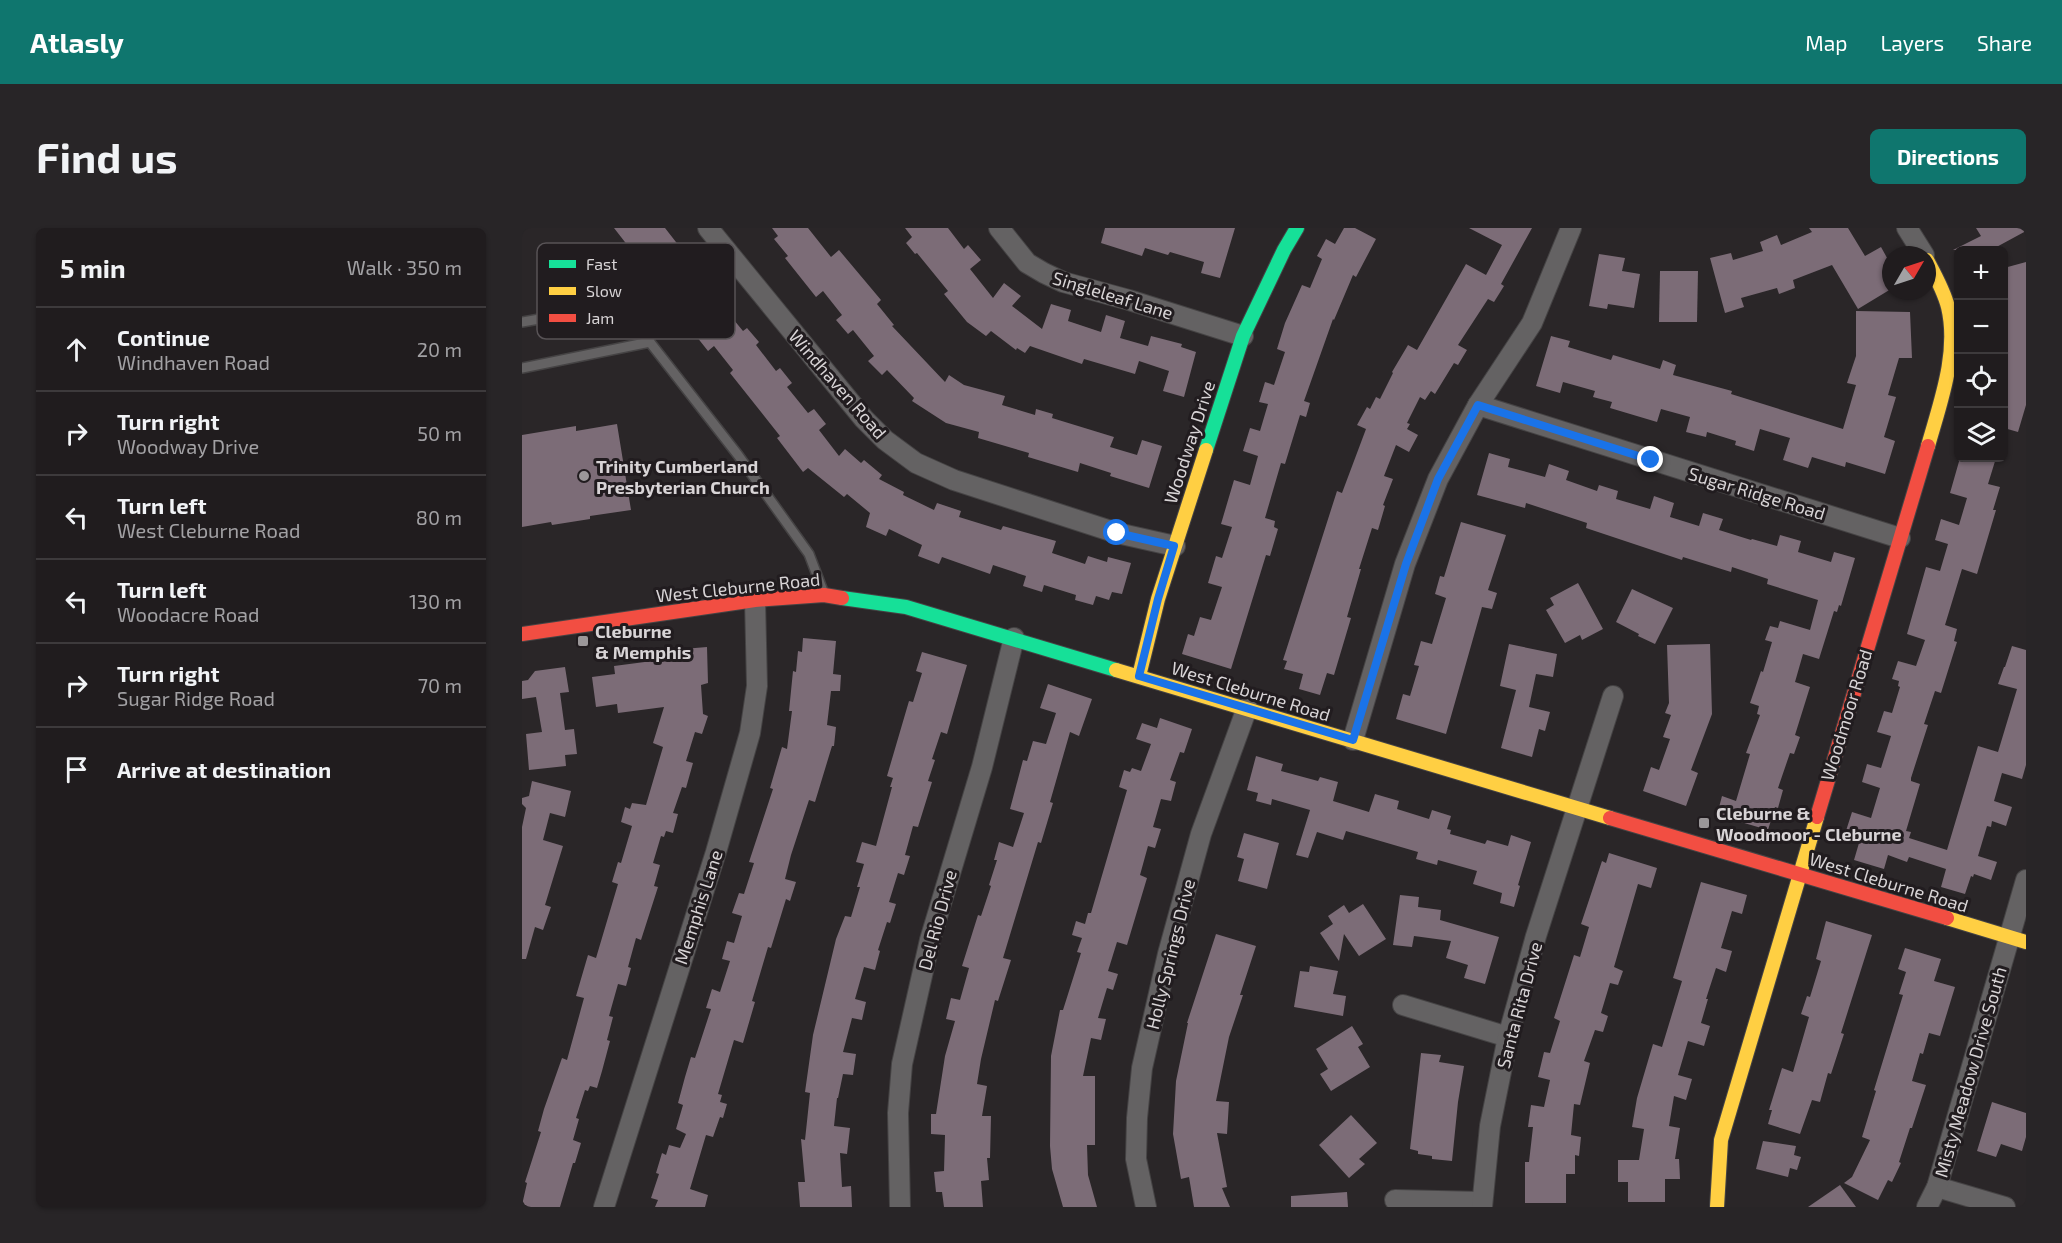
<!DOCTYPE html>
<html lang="en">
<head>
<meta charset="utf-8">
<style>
	body { margin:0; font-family:"Exo 2",sans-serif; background:#282527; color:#f1f3f6 }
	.controls { position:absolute; right:18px; top:18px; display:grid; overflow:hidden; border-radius:9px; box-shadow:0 2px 4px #0004 }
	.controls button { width:54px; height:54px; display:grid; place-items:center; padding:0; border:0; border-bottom:2px solid #3d3a3c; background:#201c1e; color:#f1f3f6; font:30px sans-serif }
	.compass { position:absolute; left:1360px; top:18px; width:54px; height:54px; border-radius:50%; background:#201c1e; box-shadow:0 2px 4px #0004; rotate:51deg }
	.stop { position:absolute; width:18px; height:18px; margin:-14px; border:4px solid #1a73e8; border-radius:50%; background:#fff }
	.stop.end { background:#1a73e8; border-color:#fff; box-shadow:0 2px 6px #0008 }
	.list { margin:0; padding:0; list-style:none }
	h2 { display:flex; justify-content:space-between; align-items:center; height:78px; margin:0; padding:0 24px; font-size:26px }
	h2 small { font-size:20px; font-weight:400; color:#a2a1a4 }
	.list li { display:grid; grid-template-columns:39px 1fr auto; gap:18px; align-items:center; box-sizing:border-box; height:84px; padding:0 24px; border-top:2px solid #3d3a3c }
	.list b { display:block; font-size:22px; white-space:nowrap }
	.list p { margin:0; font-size:20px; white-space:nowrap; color:#a2a1a4 }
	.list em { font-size:20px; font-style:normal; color:#a2a1a4 }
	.icon { flex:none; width:33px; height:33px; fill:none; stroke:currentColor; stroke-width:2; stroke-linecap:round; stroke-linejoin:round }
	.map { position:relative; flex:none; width:1504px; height:979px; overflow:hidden; border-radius:9px }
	header { display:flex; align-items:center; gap:36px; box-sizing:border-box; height:84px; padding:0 30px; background:#0f766e; color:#fff }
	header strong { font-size:28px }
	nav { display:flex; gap:33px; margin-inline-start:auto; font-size:21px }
	.intro { display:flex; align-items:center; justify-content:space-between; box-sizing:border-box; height:144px; padding:0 36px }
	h1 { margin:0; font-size:42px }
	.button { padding:15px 27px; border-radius:9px; background:#0f766e; color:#fff; font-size:21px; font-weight:700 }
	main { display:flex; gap:36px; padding:0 36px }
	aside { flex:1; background:#201c1e; border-radius:9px; box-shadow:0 2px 4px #0004 }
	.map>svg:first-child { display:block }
</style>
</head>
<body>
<header>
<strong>Atlasly</strong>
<nav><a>Map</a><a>Layers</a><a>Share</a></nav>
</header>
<div class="intro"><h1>Find us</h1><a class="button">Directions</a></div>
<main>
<aside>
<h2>5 min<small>Walk · 350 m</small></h2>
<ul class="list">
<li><svg class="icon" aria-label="ahead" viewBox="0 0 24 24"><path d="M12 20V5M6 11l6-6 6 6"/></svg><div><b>Continue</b><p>Windhaven Road</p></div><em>20 m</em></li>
<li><svg class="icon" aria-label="right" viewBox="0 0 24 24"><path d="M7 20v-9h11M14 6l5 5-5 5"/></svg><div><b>Turn right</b><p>Woodway Drive</p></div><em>50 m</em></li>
<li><svg class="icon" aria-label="left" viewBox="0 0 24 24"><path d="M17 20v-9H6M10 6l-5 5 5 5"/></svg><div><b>Turn left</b><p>West Cleburne Road</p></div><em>80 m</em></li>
<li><svg class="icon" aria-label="left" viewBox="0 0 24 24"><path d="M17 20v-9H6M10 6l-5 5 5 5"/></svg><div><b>Turn left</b><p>Woodacre Road</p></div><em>130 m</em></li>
<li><svg class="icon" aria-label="right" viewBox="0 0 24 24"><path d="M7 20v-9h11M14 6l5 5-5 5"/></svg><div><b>Turn right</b><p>Sugar Ridge Road</p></div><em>70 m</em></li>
<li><svg class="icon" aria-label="arrive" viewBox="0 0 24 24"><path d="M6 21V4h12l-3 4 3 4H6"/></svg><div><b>Arrive at destination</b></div></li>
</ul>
</aside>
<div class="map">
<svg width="1504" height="979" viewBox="0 0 1504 979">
	<rect width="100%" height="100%" fill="#2a2628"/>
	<g fill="#7c6c77">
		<polygon points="92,0 143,0 161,23 163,21 176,37 170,41 189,64 195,60 208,76 202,80 221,103 225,100 237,114 234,117 254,143 258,140 270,155 265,159 286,185 292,181 304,196 297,202 317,228 323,221 339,235 342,232 360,247 357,251 382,264 381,267 412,282 415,275 439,283 437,289 479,302 481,298 534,313 530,325 563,336 566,328 585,334 586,329 609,335 600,366 590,364 587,372 574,368 571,377 553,372 554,367 522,357 520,364 501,358 504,348 471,337 468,346 420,329 417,336 396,328 400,317 367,301 364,308 344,299 348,285 325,266 322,269 286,240 281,244 255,210 258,208 208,145 211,142 192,118 186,123 159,89 162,86 141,60 136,64 127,53 131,50"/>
		<polygon points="250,0 286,0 309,29 317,22 359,72 355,76 372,97 370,98 423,154 427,147 442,157 483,168 480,177 513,187 514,181 531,186 530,190 592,209 588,219 615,227 620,212 640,218 627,260 588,248 589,245 558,235 556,244 506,229 507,225 456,210 457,204 424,195 390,173 392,170 365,142 360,147 346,133 352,128 331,102 326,106 314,92 320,87 301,63 294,69 263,30 266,28 252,11 256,8"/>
		<polygon points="383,0 426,0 442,21 446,17 459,32 448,41 471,70 482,55 499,68 490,78 520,101 529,76 549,82 546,93 579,104 584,87 603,93 598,110 626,118 629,108 660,116 659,119 674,124 662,169 641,163 647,143 617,133 613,146 562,131 560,136 508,118 503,125 495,120 494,122 469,103 464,108 445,94 422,66 426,63 395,25 393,26 384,15 390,9"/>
		<polygon points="583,0 713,0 698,50 679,45 682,34 648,24 646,27 623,20 620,28 579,15"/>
		<polygon points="822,0 833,0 854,11 834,49 831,47 812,92 811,91 782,173 788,175 784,189 778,187 763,236 759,235 743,290 753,293 752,299 756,301 748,328 744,327 709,441 660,426 666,406 672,408 678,389 689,392 700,359 686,355 694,328 700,330 710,299 699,296 712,252 728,257 736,228 721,223 728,200 738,203 746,176 737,174 743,154 752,157 763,124 755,121 763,95 780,57 788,60 800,31 795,28 804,11 813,16"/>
		<polygon points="947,0 1010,0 979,56 982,58 972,74 966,71 936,117 945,122 936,137 932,135 913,166 909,163 903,172 898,169 885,195 888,196 885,201 896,207 887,224 874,217 862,248 871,251 861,277 863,278 856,302 850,300 837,341 839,341 825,389 829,390 812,447 805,445 798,467 777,461 781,446 762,441 765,433 761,432 815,263 820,265 844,201 835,197 845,179 848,181 854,169 858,171 871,145 870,144 886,117 895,122 944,36 964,47 980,17"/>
		<polygon points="1287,0 1326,0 1343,28 1359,19 1369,37 1369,61 1336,81 1310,37 1271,52 1273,60 1257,66 1255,60 1219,70 1222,79 1203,85 1188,30 1209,25 1211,32 1241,23 1238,14 1255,7 1259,17 1290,4"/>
		<polygon points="1454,0 1504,0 1504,3 1469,22 1431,22 1459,8"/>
		<polygon points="1077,26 1103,30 1100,43 1118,46 1112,80 1086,76 1085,81 1067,78"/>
		<polygon points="1504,34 1504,177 1496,204 1482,200 1482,65 1485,64 1484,59 1486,58 1482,40"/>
		<polygon points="1138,43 1176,43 1175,94 1137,94"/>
		<polygon points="1334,83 1388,84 1390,130 1377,130 1366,167 1374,169 1362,209 1373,213 1363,246 1324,234 1323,239 1290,229 1286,240 1261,232 1268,210 1238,201 1232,223 1213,217 1214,213 1185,204 1184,209 1164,204 1168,189 1139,181 1135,194 1088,180 1090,174 1071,169 1073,163 1041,154 1038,165 1014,158 1029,108 1048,113 1046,119 1089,132 1091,127 1138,141 1141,132 1154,137 1151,147 1210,163 1209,166 1321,201 1334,157 1325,155 1334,128"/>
		<polygon points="95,196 109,282 68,288 68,291 30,297 29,294 0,299 0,207 54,198 54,203"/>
		<polygon points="967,225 988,231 986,239 1023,249 1027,236 1047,243 1044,252 1075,263 1077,257 1096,263 1094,271 1128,281 1132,268 1152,275 1148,289 1177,298 1181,285 1201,291 1197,302 1229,312 1230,311 1255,318 1258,307 1279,313 1276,324 1309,334 1312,324 1333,330 1319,378 1317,377 1315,384 1312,383 1297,431 1281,426 1273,454 1288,459 1273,507 1278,509 1272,526 1268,525 1256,560 1261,562 1256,580 1253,579 1246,602 1195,587 1200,568 1214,573 1228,526 1224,525 1238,487 1235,486 1237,478 1228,475 1239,443 1241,444 1250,414 1243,412 1248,398 1256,400 1258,393 1288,402 1296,372 1245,356 1246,351 1210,339 1209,344 1161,329 1160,332 1064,300 1065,295 1004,275 1003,280 955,267"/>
		<polygon points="1438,230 1474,230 1466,256 1478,259 1471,282 1474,282 1455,346 1440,341 1423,397 1435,401 1432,413 1435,414 1419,465 1413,463 1402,496 1406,497 1389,550 1389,553 1398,556 1384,603 1389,604 1387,610 1425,622 1456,518 1476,524 1495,461 1476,456 1482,439 1483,439 1490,418 1504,422 1504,537 1500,551 1480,545 1472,573 1490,579 1484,598 1470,593 1469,599 1465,598 1456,628 1475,634 1469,652 1452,646 1451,649 1449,648 1443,666 1419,659 1424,641 1387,629 1385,634 1366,627 1362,641 1332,632 1337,615 1334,614 1335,609 1323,606 1330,584 1349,590 1358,560 1340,554 1345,536 1359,540 1369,508 1355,504 1362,483 1370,485 1378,459 1376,458 1377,453 1370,451 1376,433 1394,438 1403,412 1385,406 1404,339 1418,343 1426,316 1413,312 1419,291 1437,297 1445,270 1428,265"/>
		<polygon points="939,294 984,307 966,362 975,365 970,381 960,379 924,506 874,491 881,466 888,468 897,438 892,437 899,413 910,416 924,370 913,366 918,348 922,349"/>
		<polygon points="1056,355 1081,401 1060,412 1058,407 1043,415 1024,382 1032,377 1028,370"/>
		<polygon points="1110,361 1151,380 1133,416 1116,408 1117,406 1094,394"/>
		<polygon points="281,410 314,413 311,446 319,447 318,463 309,463 305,497 314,499 312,518 310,518 293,574 287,572 269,627 263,651 274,654 268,673 264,671 249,720 246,719 230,773 233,774 221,815 212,812 196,866 200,867 198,874 205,876 201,890 198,889 191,909 184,907 168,961 186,967 183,979 133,979 136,972 129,970 137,946 134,945 140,925 144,927 147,917 158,920 164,906 154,901 161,877 156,875 163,849 169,829 173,830 189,781 184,780 190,761 198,764 208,733 200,731 205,713 212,715 220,688 210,685 217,665 222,666 232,635 227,634 251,561 248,560 260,519 265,521 270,483 267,483 271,443 274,444 276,423 280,424"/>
		<polygon points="987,416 1035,426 1031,449 1014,446 1007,479 1028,484 1023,503 1017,501 1010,529 979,520 994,462 978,458"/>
		<polygon points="1188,416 1190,486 1169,542 1176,545 1164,578 1121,563 1129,539 1137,542 1148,511 1141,509 1149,487 1143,485 1147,475 1145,417"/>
		<polygon points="185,419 186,455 179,457 181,486 186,488 180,506 173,504 164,533 171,535 164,560 160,559 151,585 156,586 151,605 144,603 142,609 139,608 131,635 138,637 132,658 136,659 119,712 114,710 106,739 109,740 104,758 96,756 87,788 91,789 85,812 88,813 80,843 75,860 68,858 66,863 63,862 54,890 57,891 51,912 59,915 53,935 51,935 38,979 6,979 0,977 5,955 3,954 19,904 16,903 22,881 40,830 45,832 62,770 54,768 66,727 74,730 96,656 90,654 96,634 99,635 110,598 99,594 103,579 108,581 110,575 124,577 141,519 131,515 142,479 96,485 95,476 74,479 70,449 93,446 92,438 138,432 137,423"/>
		<polygon points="400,424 445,437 425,506 419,504 410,531 413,532 406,553 410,554 396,599 391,598 383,627 388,628 382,647 376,645 367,674 374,676 368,695 365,694 356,722 358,723 353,742 342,739 333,771 344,774 340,792 330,790 321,824 334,826 331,847 321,846 316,870 315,870 312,898 328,900 325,926 318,925 320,959 329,958 330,979 278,979 276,954 283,954 279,911 283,912 288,865 283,864 291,807 314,711 323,688 329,689 338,659 335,659 342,636 334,634 340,614 354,618 370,559 368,559 371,550 365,548 387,473 391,474 400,445 394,443"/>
		<polygon points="43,439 47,464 38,465 43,502 52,501 55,526 43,527 44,538 7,542 4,506 20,504 14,469 0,471 0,453 6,452 13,443"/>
		<polygon points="526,456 570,471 557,508 548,504 528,574 531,575 519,615 516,614 481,730 489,732 476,773 473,772 459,831 455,856 465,858 460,888 469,888 468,930 465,930 467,952 459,953 461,979 422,979 420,964 414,964 412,944 422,943 423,907 409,906 409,886 414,886 423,828 433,793 424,791 429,770 438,772 447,740 440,738 456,687 459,688 469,658 467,657 475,632 472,632 477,614 491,619 502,585 488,581 501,532 505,533 511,513 524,516 534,485 518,480"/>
		<polygon points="638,490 670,501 662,525 658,524 648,552 654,554 649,573 639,571 631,599 639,601 633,620 626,618 618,647 625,650 605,717 595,714 586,743 596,746 591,762 585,760 576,790 584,791 579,812 569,810 561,848 573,848 573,917 565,917 566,947 575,979 541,979 530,941 528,918 529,828 538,782 541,782 559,725 555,724 560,710 550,707 554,693 563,696 566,685 569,685 605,562 597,559 602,542 608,544 610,540 619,543 629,516 614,511 620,495 635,500"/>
		<polygon points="734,528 761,536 759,543 796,553 798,549 816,554 811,573 847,584 853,566 877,573 875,581 907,591 910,582 929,588 925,601 929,602 928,606 963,616 965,612 986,618 989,607 1009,614 996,657 998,658 992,679 978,675 980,665 951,656 955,643 916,632 915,637 894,631 896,624 824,603 821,612 795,604 786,630 774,627 788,582 750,571 749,577 734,573 736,565 725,562"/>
		<polygon points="10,553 49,563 43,589 28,585 21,612 41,618 23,677 29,679 21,702 13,699 4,731 0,731 0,599 4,580 0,576 0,570 7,568"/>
		<polygon points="722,605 757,615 745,661 716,653 722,631 715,629"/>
		<polygon points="1087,625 1135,640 1129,660 1116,656 1092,739 1101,743 1096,757 1088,755 1079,785 1086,788 1081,804 1073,802 1062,833 1068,835 1058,877 1052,876 1049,907 1059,909 1057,928 1053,927 1053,946 1044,946 1044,975 1003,975 1003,934 1007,934 1011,899 1006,899 1009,877 1022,879 1028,852 1016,849 1022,824 1028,825 1038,793 1032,790 1052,727 1058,729 1067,699 1059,696 1080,633 1084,635"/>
		<polygon points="1179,654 1225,667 1220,686 1210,683 1199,720 1210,723 1204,744 1194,740 1184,771 1186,771 1179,795 1188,798 1182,818 1166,813 1156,847 1170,851 1164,872 1152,868 1147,898 1158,900 1153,931 1157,931 1158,951 1143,951 1143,974 1106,974 1106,954 1096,954 1096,932 1117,932 1122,901 1110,899 1115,870 1131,816 1140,819 1160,753 1151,750"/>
		<polygon points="878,667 897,669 896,679 919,682 918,692 977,709 963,756 942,750 946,737 924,730 929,713 892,708 890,719 871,717"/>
		<polygon points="841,676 864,711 837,728 822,706 817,733 798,705 811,696 806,688 822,677 827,685"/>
		<polygon points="1304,693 1350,707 1319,805 1322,806 1309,846 1306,845 1298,874 1290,872 1278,906 1246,896 1250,882 1247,882 1260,840 1271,844 1287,789 1279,786 1285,768 1288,769 1299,733 1294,731"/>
		<polygon points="694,706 734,718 718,767 721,767 707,809 694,873 707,874 705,906 695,905 705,959 700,960 708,979 672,979 667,949 659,951 651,906 654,853 666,795 665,795"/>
		<polygon points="1383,720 1419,731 1412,753 1433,759 1418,808 1407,805 1401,826 1398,825 1390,853 1404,857 1390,900 1388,900 1377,934 1379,935 1370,954 1366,952 1356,972 1322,955 1330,949 1348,912 1340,909 1354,863 1352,862 1381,767 1377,766 1384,744 1376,741"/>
		<polygon points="788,738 816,743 811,766 824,768 821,788 772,779 778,743 787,744"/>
		<polygon points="830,798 841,816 836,819 848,839 809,863 798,846 806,841 794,821"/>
		<polygon points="899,825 919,827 917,834 942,838 936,874 930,933 910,931 910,928 896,926 896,923 888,921"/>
		<polygon points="1470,874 1504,885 1504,909 1500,923 1479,916 1474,929 1455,923"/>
		<polygon points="829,887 855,915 837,931 843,936 827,950 797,917"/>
		<polygon points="1241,913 1274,918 1272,927 1279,929 1275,942 1268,940 1266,949 1234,941"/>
		<polygon points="1318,957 1334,979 1286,979"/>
		<polygon points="825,964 826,979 769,979 769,968"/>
	</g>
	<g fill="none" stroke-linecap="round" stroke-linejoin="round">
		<g stroke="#454344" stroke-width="12">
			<g id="lane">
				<polyline points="0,94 91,78 102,81 216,227 287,326 301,363"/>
				<polyline points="0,140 128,114"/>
			</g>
		</g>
		<g stroke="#454344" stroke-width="22">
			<g id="street">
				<polyline points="186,0 342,191 363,212 394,235 432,252 595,305 653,318"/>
				<polyline points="477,0 505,35 522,45 541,54 607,72 721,108"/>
				<polyline points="1385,0 1402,27"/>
				<polyline points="956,177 1378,310"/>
				<polyline points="831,512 883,336 916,251 956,177 1010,95 1049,0"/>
				<polyline points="881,777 986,809"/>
				<polyline points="1415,959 1483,979"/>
				<polyline points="873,972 960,974"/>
				<polyline points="82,979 194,624 228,505 235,458 233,372"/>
				<polyline points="378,979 376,885 380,836 408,712 460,539 492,410"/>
				<polyline points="624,979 614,931 615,890 620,840 646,726 679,606 725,480"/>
				<polyline points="960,979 968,898 986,809 1014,708 1091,468"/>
				<polyline points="1405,979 1415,959 1504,652"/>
			</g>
		</g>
		<g stroke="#454344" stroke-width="16">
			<g id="fast">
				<polyline points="684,222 721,108 762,22 775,0"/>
				<polyline points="320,370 384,379 594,442"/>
			</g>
		</g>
		<g stroke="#454344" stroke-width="16">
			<g id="slow">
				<path d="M 1405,32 C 1413,47 1422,63 1426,79 C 1437,125 1418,175 1406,218"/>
				<polyline points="594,442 1088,590"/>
				<polyline points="617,448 636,371 684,222"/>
				<polyline points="1425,690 1504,714"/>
				<polyline points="1195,979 1199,912 1295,589"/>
			</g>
		</g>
		<g stroke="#454344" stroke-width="16">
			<g id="jam">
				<polyline points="0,406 233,372 302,367 320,370"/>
				<polyline points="1295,589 1406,218"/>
				<polyline points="1088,590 1425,690"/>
			</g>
		</g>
		<use href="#lane" stroke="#646263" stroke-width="9"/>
		<use href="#street" stroke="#646263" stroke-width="20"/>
		<use href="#fast" stroke="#16e098" stroke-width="14"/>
		<use href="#slow" stroke="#ffcf43" stroke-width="14"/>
		<use href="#jam" stroke="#f24e42" stroke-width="14"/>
	</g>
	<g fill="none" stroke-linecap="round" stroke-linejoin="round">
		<polyline stroke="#1a73e8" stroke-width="8" points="595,305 652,318 636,371 617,448 831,512 884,336 916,251 956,177 1129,232"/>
	</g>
	<g fill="#9b9799" stroke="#211c1f" stroke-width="2">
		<circle cx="62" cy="248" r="6"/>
		<rect x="55" y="407" width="12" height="12" rx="3"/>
		<rect x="1176" y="589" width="12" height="12" rx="3"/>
	</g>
	<g text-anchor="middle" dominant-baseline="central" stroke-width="6" stroke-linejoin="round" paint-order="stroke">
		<g font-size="18" fill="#d8d4d6" stroke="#211c1f">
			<text transform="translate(591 67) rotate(17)">Singleleaf Lane</text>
			<text transform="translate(316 156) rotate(49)">Windhaven Road</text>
			<text transform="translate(667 214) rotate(-72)">Woodway Drive</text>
			<text transform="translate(1235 265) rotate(17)">Sugar Ridge Road</text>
			<text transform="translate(216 359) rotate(-6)">West Cleburne Road</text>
			<text transform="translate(729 463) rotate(17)">West Cleburne Road</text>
			<text transform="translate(1324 487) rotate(-73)">Woodmoor Road</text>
			<text transform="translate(1367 654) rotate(17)">West Cleburne Road</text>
			<text transform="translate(176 679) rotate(-72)">Memphis Lane</text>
			<text transform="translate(415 692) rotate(-75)">Del Rio Drive</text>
			<text transform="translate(648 726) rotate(-76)">Holly Springs Drive</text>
			<text transform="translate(997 777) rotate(-75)">Santa Rita Drive</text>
			<text transform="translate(1448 844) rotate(-74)">Misty Meadow Drive South</text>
		</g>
		<g font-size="18" font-weight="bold" fill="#d8d4d6" stroke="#211c1f" text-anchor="start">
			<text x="74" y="238">Trinity Cumberland<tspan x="74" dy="21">Presbyterian Church</tspan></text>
			<text x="73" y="403">Cleburne<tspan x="73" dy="21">&amp; Memphis</tspan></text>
			<text x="1194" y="585">Cleburne &amp;<tspan x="1194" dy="21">Woodmoor - Cleburne</tspan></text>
		</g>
	</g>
	<rect x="15" y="15" width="198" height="96" rx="9" fill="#211c1f" stroke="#585356" stroke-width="1.5"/>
	<rect x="27" y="32" width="27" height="8" fill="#16e098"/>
	<rect x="27" y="59" width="27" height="8" fill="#ffcf43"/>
	<rect x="27" y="86" width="27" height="8" fill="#f24e42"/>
	<g font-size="16" fill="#d8d4d6">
		<text x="64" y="42">Fast</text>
		<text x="64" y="69">Slow</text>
		<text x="64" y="96">Jam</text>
	</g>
</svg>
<div class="controls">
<button>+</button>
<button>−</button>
<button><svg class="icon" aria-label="locate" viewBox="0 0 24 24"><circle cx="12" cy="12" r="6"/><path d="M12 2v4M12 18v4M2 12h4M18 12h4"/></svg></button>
<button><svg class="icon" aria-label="layers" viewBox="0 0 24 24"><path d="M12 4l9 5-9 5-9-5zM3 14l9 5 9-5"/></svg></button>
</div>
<svg class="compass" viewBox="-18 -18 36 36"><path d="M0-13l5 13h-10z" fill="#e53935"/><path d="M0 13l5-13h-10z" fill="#a2a1a4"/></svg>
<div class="stop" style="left:595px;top:305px"></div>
<div class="stop end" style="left:1129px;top:232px"></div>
</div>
</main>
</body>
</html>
